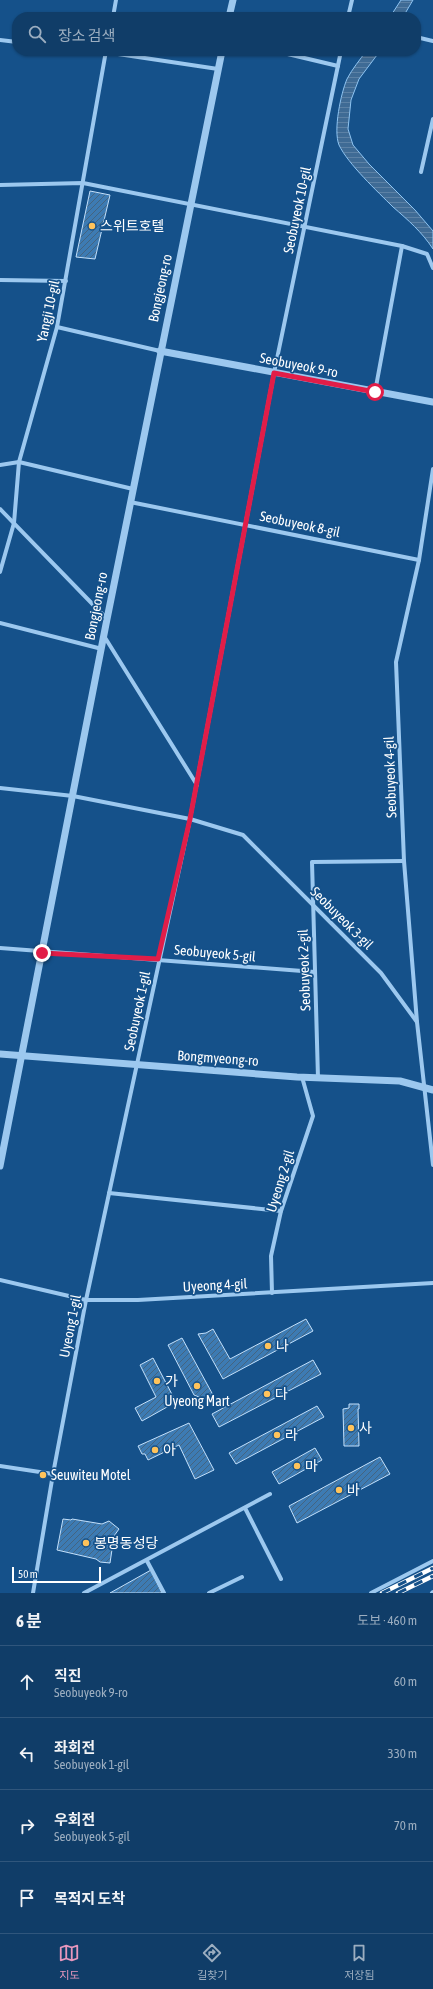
<!DOCTYPE html>
<html lang="ko">
<head>
<meta charset="utf-8">
<style>
	body { margin:0; font-family:"Asap Condensed","Noto Sans KR",sans-serif; background:#1e4871; color:#f1f3f6 }
	.scale { position:absolute; left:12px; bottom:10px; width:89px; box-sizing:border-box; padding-left:4px; border:2px solid #fff; border-top:0; font-size:11px; line-height:14px; white-space:nowrap; color:#fff; -webkit-text-stroke:3px #15518a; paint-order:stroke }
	.stop { position:absolute; width:12px; height:12px; margin:-9px; border:3px solid #e11d48; border-radius:50%; background:#fff }
	.stop.end { background:#e11d48; border-color:#fff; box-shadow:0 1px 4px #0008 }
	.list { margin:0; padding:0; list-style:none }
	h2 { display:flex; justify-content:space-between; align-items:center; height:52px; margin:0; padding:0 16px; font-size:17px }
	h2 small { font-size:13px; font-weight:400; color:#9caec0 }
	.list li { display:grid; grid-template-columns:26px 1fr auto; gap:12px; align-items:center; box-sizing:border-box; height:72px; padding:0 16px; border-top:1px solid #30567c }
	.list b { display:block; font-size:15px; white-space:nowrap }
	.list p { margin:0; font-size:13px; white-space:nowrap; color:#9caec0 }
	.list em { font-size:13px; font-style:normal; color:#9caec0 }
	.icon { flex:none; width:22px; height:22px; fill:none; stroke:currentColor; stroke-width:2; stroke-linecap:round; stroke-linejoin:round }
	.map { position:relative; flex:none; width:433px; height:1593px; overflow:hidden }
	.search { position:absolute; background:#103d68; box-shadow:0 1px 3px #0004; left:12px; right:12px; top:12px; height:44px; display:flex; align-items:center; gap:10px; box-sizing:border-box; padding:0 14px; border-radius:16px; color:#9caec0; font-size:15px }
	.sheet { height:340px; background:#103d68 }
	nav { display:flex; justify-content:space-around; align-items:center; box-sizing:border-box; height:56px; border-top:1px solid #30567c; background:#103d68; font-size:11px; color:#9caec0 }
	nav a { display:grid; justify-items:center; gap:2px }
	nav .on { color:#e797bd }
	.map>svg:first-child { display:block }
</style>
</head>
<body>
<div class="map">
<svg width="433" height="1593" viewBox="0 0 433 1593">
	<defs>
		<pattern id="water-rules" width="6" height="5" patternUnits="userSpaceOnUse"><rect width="6" height="5" fill="#3f6b95"/><path d="M0 2.5h6" fill="none" stroke="#5c81a5"/></pattern>
		<pattern id="building-hatch" width="6" height="6" patternUnits="userSpaceOnUse"><rect width="6" height="6" fill="#3d7bb3"/><path d="M-1 1l2-2M0 6l6-6M5 7l2-2" fill="none" stroke="#446480"/></pattern>
	</defs>
	<rect width="100%" height="100%" fill="#15518a"/>
	<g fill="url(#water-rules)" stroke="#8ec4f2">
		<polygon points="401,0 413,0 403,17 390,17"/>
		<path d="M 366,51 L 380,51 L 359,79 L 351,100 L 348,129 L 353,145 L 369,164 L 415,210 L 433,231 L 433,249 C 422,232 408,220 393,207 C 378,192 348,164 339,145 C 333,130 341,93 347,79 C 352,69 360,60 366,51 Z"/>
	</g>
	<g fill="url(#building-hatch)" stroke="#c3e0fb">
		<polygon points="90,191 110,195 95,259 76,257"/>
		<polygon points="306,1319 313,1331 223,1379 198,1334 206,1333 213,1329 230,1359"/>
		<polygon points="182,1338 213,1395 204,1399 194,1395 168,1345"/>
		<polygon points="153,1358 176,1402 142,1421 135,1408 156,1397 140,1365"/>
		<polygon points="313,1360 321,1374 219,1427 212,1414"/>
		<polygon points="349,1404 359,1404 359,1409 358,1409 359,1446 344,1446 343,1409 349,1408"/>
		<polygon points="317,1406 324,1417 236,1464 229,1453"/>
		<polygon points="189,1423 214,1470 195,1479 179,1445 148,1460 145,1454 142,1454 138,1446"/>
		<polygon points="315,1448 322,1460 279,1484 272,1472"/>
		<polygon points="380,1457 390,1474 297,1523 289,1506"/>
		<polygon points="63,1519 71,1520 72,1519 102,1524 109,1521 119,1529 114,1536 110,1563 100,1562 96,1559 57,1550"/>
		<polygon points="151,1570 162,1593 110,1593"/>
	</g>
	<g fill="none" stroke-linecap="round" stroke-linejoin="round">
		<g stroke="#9cc8ef" stroke-width="4">
			<polyline points="113,17 116,0"/>
			<polyline points="348,17 352,0"/>
			<polyline points="416,37 433,41"/>
			<polyline points="0,40 17,42"/>
			<polyline points="98,51 218,69"/>
			<polyline points="275,51 338,66"/>
			<polyline points="421,172 433,119"/>
			<polyline points="0,185 83,183 402,246 427,254 433,268"/>
			<polyline points="0,280 66,281"/>
			<polyline points="57,327 160,351"/>
			<polyline points="375,392 402,246"/>
			<polyline points="0,465 19,462 133,489"/>
			<polyline points="433,469 419,560 396,662 404,861 417,1022 433,1165"/>
			<polyline points="130,502 419,560"/>
			<polyline points="0,509 107,619"/>
			<polyline points="0,572 14,523 19,462 57,327 106,51"/>
			<polyline points="0,623 102,649"/>
			<polyline points="104,636 197,785"/>
			<polyline points="0,788 73,796 190,819 243,835 381,973 417,1022"/>
			<polyline points="0,948 315,972"/>
			<polyline points="318,1078 312,862 404,861"/>
			<polyline points="109,1193 281,1211"/>
			<polyline points="0,1280 86,1300 138,1300 433,1283"/>
			<polyline points="272,1293 271,1256 281,1211 313,1116 302,1077"/>
			<polyline points="0,1466 53,1474"/>
			<polyline points="245,1508 281,1579"/>
			<polyline points="147,1561 164,1593"/>
			<polyline points="33,1593 53,1474 86,1300 190,819 274,373 341,51"/>
			<polyline points="84,1593 270,1494"/>
			<polyline points="209,1593 242,1577"/>
			<polyline points="371,1593 433,1561"/>
			<polyline points="432,1593 433,1592"/>
		</g>
		<g stroke="#9cc8ef" stroke-width="7">
			<polyline points="229,17 233,0"/>
			<polyline points="160,351 433,402"/>
			<polyline points="0,1054 297,1077 400,1081 433,1090"/>
			<polyline points="0,1166 107,619 222,51"/>
		</g>
		<g stroke="#fff" stroke-width="4.5">
			<g id="rail">
				<polyline points="382,1593 433,1568"/>
				<polyline points="398,1593 433,1576"/>
			</g>
		</g>
		<use href="#rail" stroke="#15518a" stroke-width="3" stroke-dasharray="9" stroke-linecap="butt"/>
	</g>
	<g fill="none" stroke-linecap="round" stroke-linejoin="round">
		<polyline stroke="#e11d48" stroke-width="5" points="42,953 158,959 190,819 274,373 375,392"/>
	</g>
	<g fill="#ffc35b" stroke="#15518a" stroke-width="1.5">
		<circle cx="92" cy="226" r="4"/>
		<circle cx="268" cy="1346" r="4"/>
		<circle cx="157" cy="1381" r="4"/>
		<circle cx="197" cy="1386" r="4"/>
		<circle cx="267" cy="1394" r="4"/>
		<circle cx="351" cy="1428" r="4"/>
		<circle cx="277" cy="1435" r="4"/>
		<circle cx="155" cy="1450" r="4"/>
		<circle cx="297" cy="1466" r="4"/>
		<circle cx="43" cy="1475" r="4"/>
		<circle cx="339" cy="1490" r="4"/>
		<circle cx="86" cy="1543" r="4"/>
	</g>
	<g text-anchor="middle" dominant-baseline="central" stroke-width="3.5" stroke-linejoin="round" paint-order="stroke">
		<g font-size="14" fill="#fff" stroke="#15518a">
			<text transform="translate(297 210) rotate(-78)">Seobuyeok 10-gil</text>
			<text transform="translate(160 288) rotate(-78)">Bongjeong-ro</text>
			<text transform="translate(48 311) rotate(-78)">Yangji 10-gil</text>
			<text transform="translate(299 365) rotate(11)">Seobuyeok 9-ro</text>
			<text transform="translate(300 524) rotate(12)">Seobuyeok 8-gil</text>
			<text transform="translate(96 606) rotate(-79)">Bongjeong-ro</text>
			<text transform="translate(390 777) rotate(-92)">Seobuyeok 4-gil</text>
			<text transform="translate(342 918) rotate(45)">Seobuyeok 3-gil</text>
			<text transform="translate(215 953) rotate(5)">Seobuyeok 5-gil</text>
			<text transform="translate(304 970) rotate(-92)">Seobuyeok 2-gil</text>
			<text transform="translate(137 1011) rotate(-78)">Seobuyeok 1-gil</text>
			<text transform="translate(218 1058) rotate(4)">Bongmyeong-ro</text>
			<text transform="translate(280 1181) rotate(-73)">Uyeong 2-gil</text>
			<text transform="translate(215 1285) rotate(-3)">Uyeong 4-gil</text>
			<text transform="translate(70 1326) rotate(-79)">Uyeong 1-gil</text>
		</g>
		<g font-size="14" fill="#fff" stroke="#15518a" text-anchor="start">
			<text x="100" y="226">스위트호텔</text>
			<text x="276" y="1346">나</text>
			<text x="165" y="1381">가</text>
			<text x="275" y="1394">다</text>
			<text x="197" y="1401" text-anchor="middle">Uyeong Mart</text>
			<text x="359" y="1428">사</text>
			<text x="285" y="1435">라</text>
			<text x="163" y="1450">아</text>
			<text x="305" y="1466">마</text>
			<text x="51" y="1475">Seuwiteu Motel</text>
			<text x="347" y="1490">바</text>
			<text x="94" y="1543">봉명동성당</text>
		</g>
	</g>
</svg>
<div class="scale">50 m</div>
<div class="stop" style="left:375px;top:392px"></div>
<div class="stop end" style="left:42px;top:953px"></div>
<div class="search"><svg class="icon" aria-label="search" viewBox="0 0 24 24"><circle cx="10" cy="10" r="6"/><path d="M15 15l6 6"/></svg>장소 검색</div>
</div>
<section class="sheet">
<h2>6 분<small>도보 · 460 m</small></h2>
<ul class="list">
<li><svg class="icon" aria-label="ahead" viewBox="0 0 24 24"><path d="M12 20V5M6 11l6-6 6 6"/></svg><div><b>직진</b><p>Seobuyeok 9-ro</p></div><em>60 m</em></li>
<li><svg class="icon" aria-label="left" viewBox="0 0 24 24"><path d="M17 20v-9H6M10 6l-5 5 5 5"/></svg><div><b>좌회전</b><p>Seobuyeok 1-gil</p></div><em>330 m</em></li>
<li><svg class="icon" aria-label="right" viewBox="0 0 24 24"><path d="M7 20v-9h11M14 6l5 5-5 5"/></svg><div><b>우회전</b><p>Seobuyeok 5-gil</p></div><em>70 m</em></li>
<li><svg class="icon" aria-label="arrive" viewBox="0 0 24 24"><path d="M6 21V4h12l-3 4 3 4H6"/></svg><div><b>목적지 도착</b></div></li>
</ul>
</section>
<nav>
<a class="on"><svg class="icon" aria-label="map" viewBox="0 0 24 24"><path d="M3 6l6-2 6 2 6-2v14l-6 2-6-2-6 2zM9 4v14M15 6v14"/></svg>지도</a>
<a><svg class="icon" aria-label="directions" viewBox="0 0 24 24"><path d="M12 3l9 9-9 9-9-9zM9 14v-3h6M13 9l2 2-2 2"/></svg>길찾기</a>
<a><svg class="icon" aria-label="saved" viewBox="0 0 24 24"><path d="M7 4h10v16l-5-4-5 4z"/></svg>저장됨</a>
</nav>
</body>
</html>
